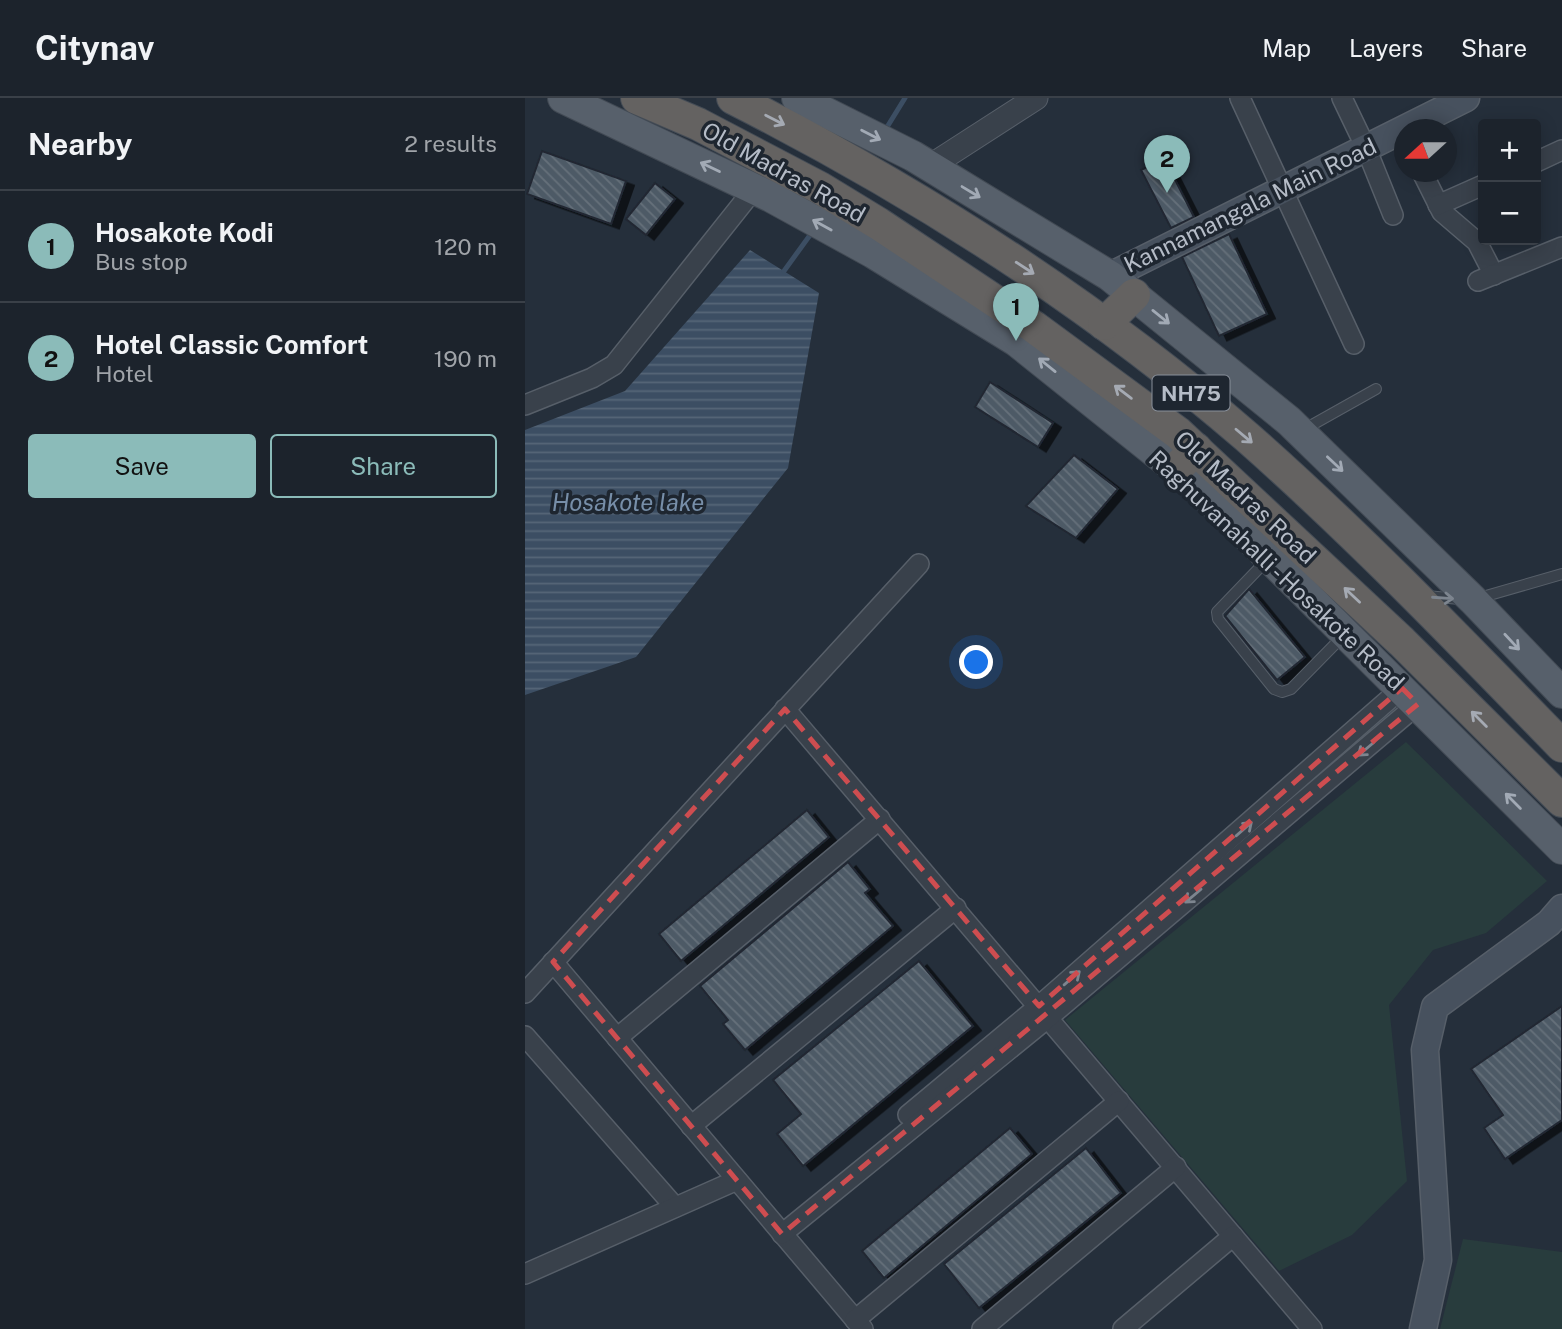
<!DOCTYPE html>
<html lang="en">
<head>
<meta charset="utf-8">
<style>
	body { margin:0; font-family:"Public Sans",sans-serif; background:#292f38; color:#f1f3f6 }
	.controls { position:absolute; right:21px; top:21px; display:grid; overflow:hidden; border-radius:7px; box-shadow:0 4px 18px #0003 }
	.controls button { width:63px; height:63px; display:grid; place-items:center; padding:0; border:0; border-bottom:2px solid #3a4048; background:#1c232c; color:#f1f3f6; font:35px sans-serif }
	.compass { position:absolute; left:869px; top:21px; width:63px; height:63px; border-radius:50%; background:#1c232c; box-shadow:0 4px 18px #0003; rotate:249deg }
	.you { position:absolute; left:452px; top:565px; width:24px; height:24px; margin:-18px; border:5px solid #fff; border-radius:50%; background:#1a73e8; box-shadow:0 0 0 10px #1a73e833 }
	.badge { display:grid; place-items:center; width:46px; height:46px; border-radius:50%; background:#8bbbb9; color:#111; font-size:23px; font-weight:700 }
	.pin { position:absolute; translate:-50% -58px; filter:drop-shadow(0 2px 4px #0008) }
	.pin::after { content:''; position:absolute; top:37px; width:24px; height:21px; background:inherit; clip-path:polygon(0 0,100% 0,50% 100%) }
	.list { margin:0; padding:0; list-style:none }
	h2 { display:flex; justify-content:space-between; align-items:center; height:91px; margin:0; padding:0 28px; font-size:30px }
	h2 small { font-size:23px; font-weight:400; color:#a0a4a9 }
	.list li { display:grid; grid-template-columns:46px 1fr auto; gap:21px; align-items:center; box-sizing:border-box; height:112px; padding:0 28px; border-top:2px solid #3a4048 }
	.list b { display:block; font-size:26px; white-space:nowrap }
	.list p { margin:0; font-size:23px; white-space:nowrap; color:#a0a4a9 }
	.list em { font-size:23px; font-style:normal; color:#a0a4a9 }
	.actions { display:flex; gap:14px; padding:21px 28px }
	.actions a { flex:1; padding:16px 0; border:2px solid #8bbbb9; border-radius:7px; text-align:center; font-size:24px; color:#8bbbb9 }
	.actions .main { background:#8bbbb9; color:#111 }
	.map { position:relative; flex:none; width:1037px; height:1231px; overflow:hidden }
	header { display:flex; align-items:center; gap:42px; box-sizing:border-box; height:98px; padding:0 35px; background:#1c232c; border-bottom:2px solid #3a4048 }
	header strong { font-size:33px }
	nav { display:flex; gap:38px; margin-inline-start:auto; font-size:24px }
	main { display:flex }
	aside { flex:1; background:#1c232c }
	.map>svg:first-child { display:block }
</style>
</head>
<body>
<header>
<strong>Citynav</strong>
<nav><a>Map</a><a>Layers</a><a>Share</a></nav>
</header>
<main>
<aside>
<h2>Nearby<small>2 results</small></h2>
<ul class="list">
<li><span class="badge">1</span><div><b>Hosakote Kodi</b><p>Bus stop</p></div><em>120 m</em></li>
<li><span class="badge">2</span><div><b>Hotel Classic Comfort</b><p>Hotel</p></div><em>190 m</em></li>
</ul>
<div class="actions"><a class="main">Save</a><a>Share</a></div>
</aside>
<div class="map">
<svg width="1037" height="1231" viewBox="0 0 1037 1231">
	<defs>
		<pattern id="water-rules" width="6" height="5" patternUnits="userSpaceOnUse" patternTransform="scale(1.75)"><rect width="6" height="5" fill="#3c4e63"/><path d="M0 2.5h6" fill="none" stroke="#566678"/></pattern>
		<pattern id="building-back-hatch" width="6" height="6" patternUnits="userSpaceOnUse" patternTransform="scale(1.75)"><rect width="6" height="6" fill="#4e5a66"/><path d="M-1 5l2 2M0 0l6 6M5-1l2 2" fill="none" stroke="#65707a"/></pattern>
		<filter id="shadow"><feDropShadow dx="8" dy="4.5" stdDeviation="0" flood-color="#0009"/></filter>
	</defs>
	<rect width="100%" height="100%" fill="#252f3b"/>
	<g fill="#283c3d">
		<polygon points="881,644 1022,783 961,835 908,852 864,907 882,1083 827,1137 754,1173 540,922"/>
		<polygon points="938,1141 1037,1154 1037,1231 915,1231"/>
	</g>
	<polygon fill="url(#water-rules)" points="225,152 294,195 263,370 111,559 0,597 0,332 100,293"/>
	<g fill="none" stroke-linecap="round" stroke-linejoin="round">
		<g stroke="#3c4e63" stroke-width="5">
			<polyline points="359,34 380,0"/>
			<polyline points="259,173 288,133"/>
		</g>
	</g>
	<g fill="url(#building-back-hatch)" stroke="#202832" stroke-width="2" filter="url(#shadow)">
		<polygon points="17,53 101,83 86,126 2,96"/>
		<polygon points="639,60 669,119 646,130 616,72"/>
		<polygon points="130,85 150,101 121,137 101,121"/>
		<polygon points="704,136 742,216 694,238 657,159"/>
		<polygon points="465,284 528,325 513,349 450,309"/>
		<polygon points="549,357 593,391 551,440 501,408"/>
		<polygon points="724,491 780,559 752,582 700,518"/>
		<polygon points="282,712 304,739 156,863 134,836"/>
		<polygon points="323,764 345,791 340,795 368,828 220,952 198,926 203,922 175,888"/>
		<polygon points="394,863 448,928 278,1068 252,1036 276,1016 248,982"/>
		<polygon points="1037,908 1037,1022 980,1061 959,1030 978,1017 946,971"/>
		<polygon points="485,1030 507,1056 359,1180 337,1153"/>
		<polygon points="561,1050 596,1095 454,1210 419,1166"/>
	</g>
	<g fill="none" stroke-linecap="round" stroke-linejoin="round">
		<g stroke="#575f69" stroke-width="12">
			<g id="service">
				<polyline points="778,332 851,291"/>
				<polyline points="741,463 692,514 693,521 749,591 757,594 766,591 819,537"/>
				<polyline points="901,498 935,501"/>
				<polyline points="954,500 1037,476"/>
			</g>
		</g>
		<g stroke="#575f69" stroke-width="22">
			<g id="minor">
				<polyline points="715,0 829,246"/>
				<polyline points="817,0 841,50 868,117"/>
				<polyline points="1011,64 1037,52"/>
				<polyline points="897,74 917,114 952,144 969,177"/>
				<polyline points="913,107 958,87"/>
				<polyline points="953,183 1037,149"/>
				<polyline points="0,307 67,280 89,267 229,91"/>
				<polyline points="260,611 787,1231"/>
				<polyline points="28,864 338,1231"/>
				<polyline points="0,895 394,466"/>
				<polyline points="0,938 150,1109"/>
				<polyline points="92,940 355,721"/>
				<polyline points="383,1017 514,908 877,590"/>
				<polyline points="166,1028 431,810"/>
				<polyline points="257,1136 524,919 893,606"/>
				<polyline points="0,1176 212,1082"/>
				<polyline points="330,1222 594,1003"/>
				<polyline points="457,1231 651,1069"/>
				<polyline points="598,1231 708,1138"/>
			</g>
		</g>
		<g stroke="#575f69" stroke-width="25">
			<polyline id="tertiary" points="404,69 511,0"/>
		</g>
		<g stroke="#575f69" stroke-width="29">
			<g id="secondary">
				<polyline points="585,178 941,0"/>
				<polyline points="898,1231 913,1162 900,952 910,909 1024,825 1037,810"/>
			</g>
		</g>
		<g stroke="#424a54" stroke-width="32">
			<g id="primary">
				<polyline points="38,0 246,99 348,155 491,243 651,371 695,411 1037,751"/>
				<polyline points="272,0 388,58 585,178 764,323 948,502 1037,595"/>
			</g>
		</g>
		<g stroke="#444c56" stroke-width="34">
			<g id="trunk">
				<polyline points="112,0 173,26 295,90 354,126 509,229 653,335 877,544 1037,703"/>
				<path d="M 208,0 C 391,93 566,204 722,339 C 832,436 935,543 1037,648"/>
				<polyline points="579,226 609,197"/>
				<polyline points="651,371 671,351"/>
			</g>
		</g>
		<use href="#service" stroke="#39414b" stroke-width="10"/>
		<use href="#minor" stroke="#39414b" stroke-width="19"/>
		<use href="#tertiary" stroke="#39414b" stroke-width="23"/>
		<use href="#secondary" stroke="#47515e" stroke-width="26"/>
		<use href="#primary" stroke="#57606b" stroke-width="30"/>
		<use href="#trunk" stroke="#646261" stroke-width="32"/>
	</g>
	<defs><path id="oneway-shaft" d="M-6 0H5M1.5-3L5.5 0L1.5 3" fill="none" stroke-width="1.6" stroke-linecap="round" stroke-linejoin="round" transform="scale(1.75)"/></defs>
	<g stroke="#a5aab3">
		<use href="#oneway-shaft" transform="translate(250 22) rotate(27)"/>
		<use href="#oneway-shaft" transform="translate(500 170) rotate(33)"/>
		<use href="#oneway-shaft" transform="translate(598 294) rotate(-143)"/>
		<use href="#oneway-shaft" transform="translate(719 338) rotate(40)"/>
		<use href="#oneway-shaft" transform="translate(827 497) rotate(-137)"/>
		<use href="#oneway-shaft" transform="translate(954 621) rotate(-135)"/>
	</g>
	<g stroke="#a2aab5">
		<use href="#oneway-shaft" transform="translate(346 37) rotate(27)"/>
		<use href="#oneway-shaft" transform="translate(185 69) rotate(-154)"/>
		<use href="#oneway-shaft" transform="translate(446 94) rotate(31)"/>
		<use href="#oneway-shaft" transform="translate(297 127) rotate(-151)"/>
		<use href="#oneway-shaft" transform="translate(636 219) rotate(39)"/>
		<use href="#oneway-shaft" transform="translate(522 267) rotate(-141)"/>
		<use href="#oneway-shaft" transform="translate(810 366) rotate(43)"/>
		<use href="#oneway-shaft" transform="translate(987 544) rotate(47)"/>
		<use href="#oneway-shaft" transform="translate(988 703) rotate(-135)"/>
	</g>
	<g stroke="#7d858f">
		<use href="#oneway-shaft" transform="translate(918 500) rotate(4)"/>
		<use href="#oneway-shaft" transform="translate(841 651) rotate(140)"/>
		<use href="#oneway-shaft" transform="translate(719 731) rotate(-41)"/>
		<use href="#oneway-shaft" transform="translate(668 798) rotate(140)"/>
		<use href="#oneway-shaft" transform="translate(547 880) rotate(-41)"/>
	</g>
	<path fill="none" stroke="#ce4d50" stroke-width="5" stroke-dasharray="14 9" stroke-linejoin="round" d="M 877,590 L 893,606 L 257,1136 L 28,864 L 260,611 L 514,908 Z"/>
	<g text-anchor="middle" dominant-baseline="central" stroke-width="7" stroke-linejoin="round" paint-order="stroke">
		<rect fill="#1e2630" stroke="#888f9a" stroke-width="2" x="627.5" y="277.5" width="77" height="35" rx="5"/>
		<g font-size="21" font-weight="bold" fill="#b5bcc7">
			<text x="666" y="295">NH75</text>
		</g>
		<g font-size="23" fill="#b5bcc7" stroke="#1e2630">
			<text transform="translate(259 74) rotate(29)">Old Madras Road</text>
			<text transform="translate(725 107) rotate(-26)">Kannamangala Main Road</text>
			<text transform="translate(721 399) rotate(43)">Old Madras Road</text>
			<text transform="translate(752 472) rotate(43)">Raghuvanahalli - Hosakote Road</text>
		</g>
		<g font-size="24" font-style="italic" fill="#778ea8" stroke="#1e2630">
			<text x="103" y="404">Hosakote lake</text>
		</g>
	</g>
</svg>
<div class="controls">
<button>+</button>
<button>−</button>
</div>
<svg class="compass" viewBox="-18 -18 36 36"><path d="M0-13l5 13h-10z" fill="#e53935"/><path d="M0 13l5-13h-10z" fill="#a0a4a9"/></svg>
<div class="you"></div>
<div class="pin badge" style="left:491px;top:243px">1</div>
<div class="pin badge" style="left:642px;top:95px">2</div>
</div>
</main>
</body>
</html>
